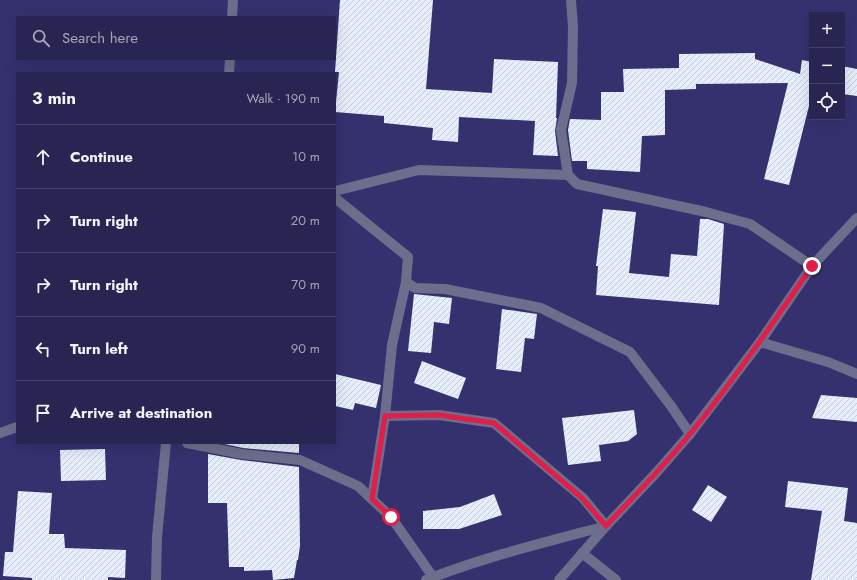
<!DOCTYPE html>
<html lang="en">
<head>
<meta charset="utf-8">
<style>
	body { margin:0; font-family:Jost,sans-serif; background:#34315d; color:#f1f3f6 }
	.controls { position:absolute; right:12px; top:12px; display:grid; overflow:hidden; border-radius:0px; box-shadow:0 4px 16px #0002 }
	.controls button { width:36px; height:36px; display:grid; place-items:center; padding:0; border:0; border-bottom:1px solid #44426a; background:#282553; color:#f1f3f6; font:20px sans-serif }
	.stop { position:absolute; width:12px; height:12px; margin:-9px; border:3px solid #e11d48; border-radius:50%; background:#fff }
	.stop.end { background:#e11d48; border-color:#fff; box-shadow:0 1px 4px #0008 }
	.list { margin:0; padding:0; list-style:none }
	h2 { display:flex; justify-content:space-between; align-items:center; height:52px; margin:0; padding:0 16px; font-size:17px }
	h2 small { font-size:13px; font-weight:400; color:#a5a5b8 }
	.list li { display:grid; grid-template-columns:26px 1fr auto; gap:12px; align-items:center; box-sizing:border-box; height:64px; padding:0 16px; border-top:1px solid #44426a }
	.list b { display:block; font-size:15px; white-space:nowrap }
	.list em { font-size:13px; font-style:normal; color:#a5a5b8 }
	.icon { flex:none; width:22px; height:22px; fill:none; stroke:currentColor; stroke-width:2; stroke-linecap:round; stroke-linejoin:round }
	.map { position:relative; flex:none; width:857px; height:580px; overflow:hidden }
	.search { position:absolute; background:#282553; box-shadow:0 4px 16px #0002; left:16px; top:16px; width:320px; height:44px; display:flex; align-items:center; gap:10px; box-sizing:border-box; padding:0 14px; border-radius:0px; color:#a5a5b8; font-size:15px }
	.panel { position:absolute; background:#282553; box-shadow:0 4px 16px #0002; left:16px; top:72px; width:320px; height:372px; border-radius:0px }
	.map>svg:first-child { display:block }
</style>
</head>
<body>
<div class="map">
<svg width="857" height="580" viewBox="0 0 857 580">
	<defs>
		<pattern id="building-hatch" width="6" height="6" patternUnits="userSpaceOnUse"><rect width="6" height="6" fill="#e6eefc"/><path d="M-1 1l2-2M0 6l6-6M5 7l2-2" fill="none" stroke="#c6ccd9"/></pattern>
	</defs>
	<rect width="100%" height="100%" fill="#35316f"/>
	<g fill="url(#building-hatch)">
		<polygon points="340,0 433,0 426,89 492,93 494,59 558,62 556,118 557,118 555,131 558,156 533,155 535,121 459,117 458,142 432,140 433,128 384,123 384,116 335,112 339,72 335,72"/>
		<polygon points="755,53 755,59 800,74 802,60 812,62 812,94 789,185 764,179 788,83 696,84 696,89 665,90 665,135 642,136 640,172 587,169 587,161 572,161 568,130 570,119 601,120 601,92 624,92 623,69 679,68 679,54"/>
		<polygon points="842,66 857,69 857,96 842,94"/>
		<polygon points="603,209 636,212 629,273 669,277 671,254 697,256 700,219 708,219 724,224 719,305 596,295 598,266 596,266"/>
		<polygon points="414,294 452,298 449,324 434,322 431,353 408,351"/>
		<polygon points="502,309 537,314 534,339 525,338 521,372 496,369"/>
		<polygon points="422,361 466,378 458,399 414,383"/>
		<polygon points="335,374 381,385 376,408 355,403 353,410 335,406"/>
		<polygon points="821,395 857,398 857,422 812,418"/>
		<polygon points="634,410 637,434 628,441 599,445 601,461 568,465 562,418"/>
		<polygon points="220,443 299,443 299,453 243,448"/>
		<polygon points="105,449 106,480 61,481 60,450"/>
		<polygon points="208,454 241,460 299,467 300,546 298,560 297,560 294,578 273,580 272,570 244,571 244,567 229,567 227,503 208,503"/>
		<polygon points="788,481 848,488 844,521 857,523 857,580 811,580 822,511 785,507"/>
		<polygon points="708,485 727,497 711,522 692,510"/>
		<polygon points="18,491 52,493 49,534 64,534 65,548 126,550 125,578 108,577 108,580 32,580 32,578 3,576 5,552 13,552"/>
		<polygon points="494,494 502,515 459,529 423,529 423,511 460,507"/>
	</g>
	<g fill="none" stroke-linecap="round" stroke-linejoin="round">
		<g stroke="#6c6e8c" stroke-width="10">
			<polyline points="571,0 573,27 572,83 561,130 568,175 577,184 706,212 750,224 812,266"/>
			<polyline points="232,17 233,0"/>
			<polyline points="229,73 230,59"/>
			<polyline points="335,191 419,170 568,175"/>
			<polyline points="335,198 408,257 406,282 415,288 445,289 541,308 630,352 671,406 690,434"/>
			<polyline points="760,342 828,362 857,374"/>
			<path d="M 385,416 L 439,415 L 494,423 L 583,498 L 606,526 C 546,542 484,557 426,580"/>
			<polyline points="0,433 17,427"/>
			<polyline points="187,443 242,454 300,460 358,486 391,517 433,577"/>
			<polyline points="372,499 385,416 392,345 406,282"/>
			<polyline points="582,553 616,580"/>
			<polyline points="156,580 157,537 166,443"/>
			<polyline points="559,580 606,526 656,473 690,434 760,342 812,266 857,218"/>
		</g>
	</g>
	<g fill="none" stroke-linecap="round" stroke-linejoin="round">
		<path stroke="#e11d48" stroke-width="5" d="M 391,517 L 372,499 L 385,416 L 439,415 L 494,423 L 582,498 L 606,526 C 635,495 664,466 690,434 C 734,380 773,323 812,266"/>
	</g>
</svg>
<div class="controls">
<button>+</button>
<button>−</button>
<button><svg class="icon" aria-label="locate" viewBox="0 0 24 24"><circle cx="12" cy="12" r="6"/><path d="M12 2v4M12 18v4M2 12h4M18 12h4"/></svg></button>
</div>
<div class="stop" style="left:391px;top:517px"></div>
<div class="stop end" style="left:812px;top:266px"></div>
<div class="search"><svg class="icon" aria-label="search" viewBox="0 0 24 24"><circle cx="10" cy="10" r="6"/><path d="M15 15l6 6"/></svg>Search here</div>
<section class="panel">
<h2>3 min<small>Walk · 190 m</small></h2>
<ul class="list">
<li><svg class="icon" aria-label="ahead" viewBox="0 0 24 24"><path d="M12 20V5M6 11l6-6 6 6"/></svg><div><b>Continue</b></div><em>10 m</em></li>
<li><svg class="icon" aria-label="right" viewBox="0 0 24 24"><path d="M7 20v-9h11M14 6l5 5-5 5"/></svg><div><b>Turn right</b></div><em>20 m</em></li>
<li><svg class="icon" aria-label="right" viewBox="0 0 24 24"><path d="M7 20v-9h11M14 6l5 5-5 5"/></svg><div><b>Turn right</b></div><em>70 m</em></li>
<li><svg class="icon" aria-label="left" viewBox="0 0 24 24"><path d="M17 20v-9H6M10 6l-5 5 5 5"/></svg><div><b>Turn left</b></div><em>90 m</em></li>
<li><svg class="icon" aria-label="arrive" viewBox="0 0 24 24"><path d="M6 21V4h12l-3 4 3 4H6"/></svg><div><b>Arrive at destination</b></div></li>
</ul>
</section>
</div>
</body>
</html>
